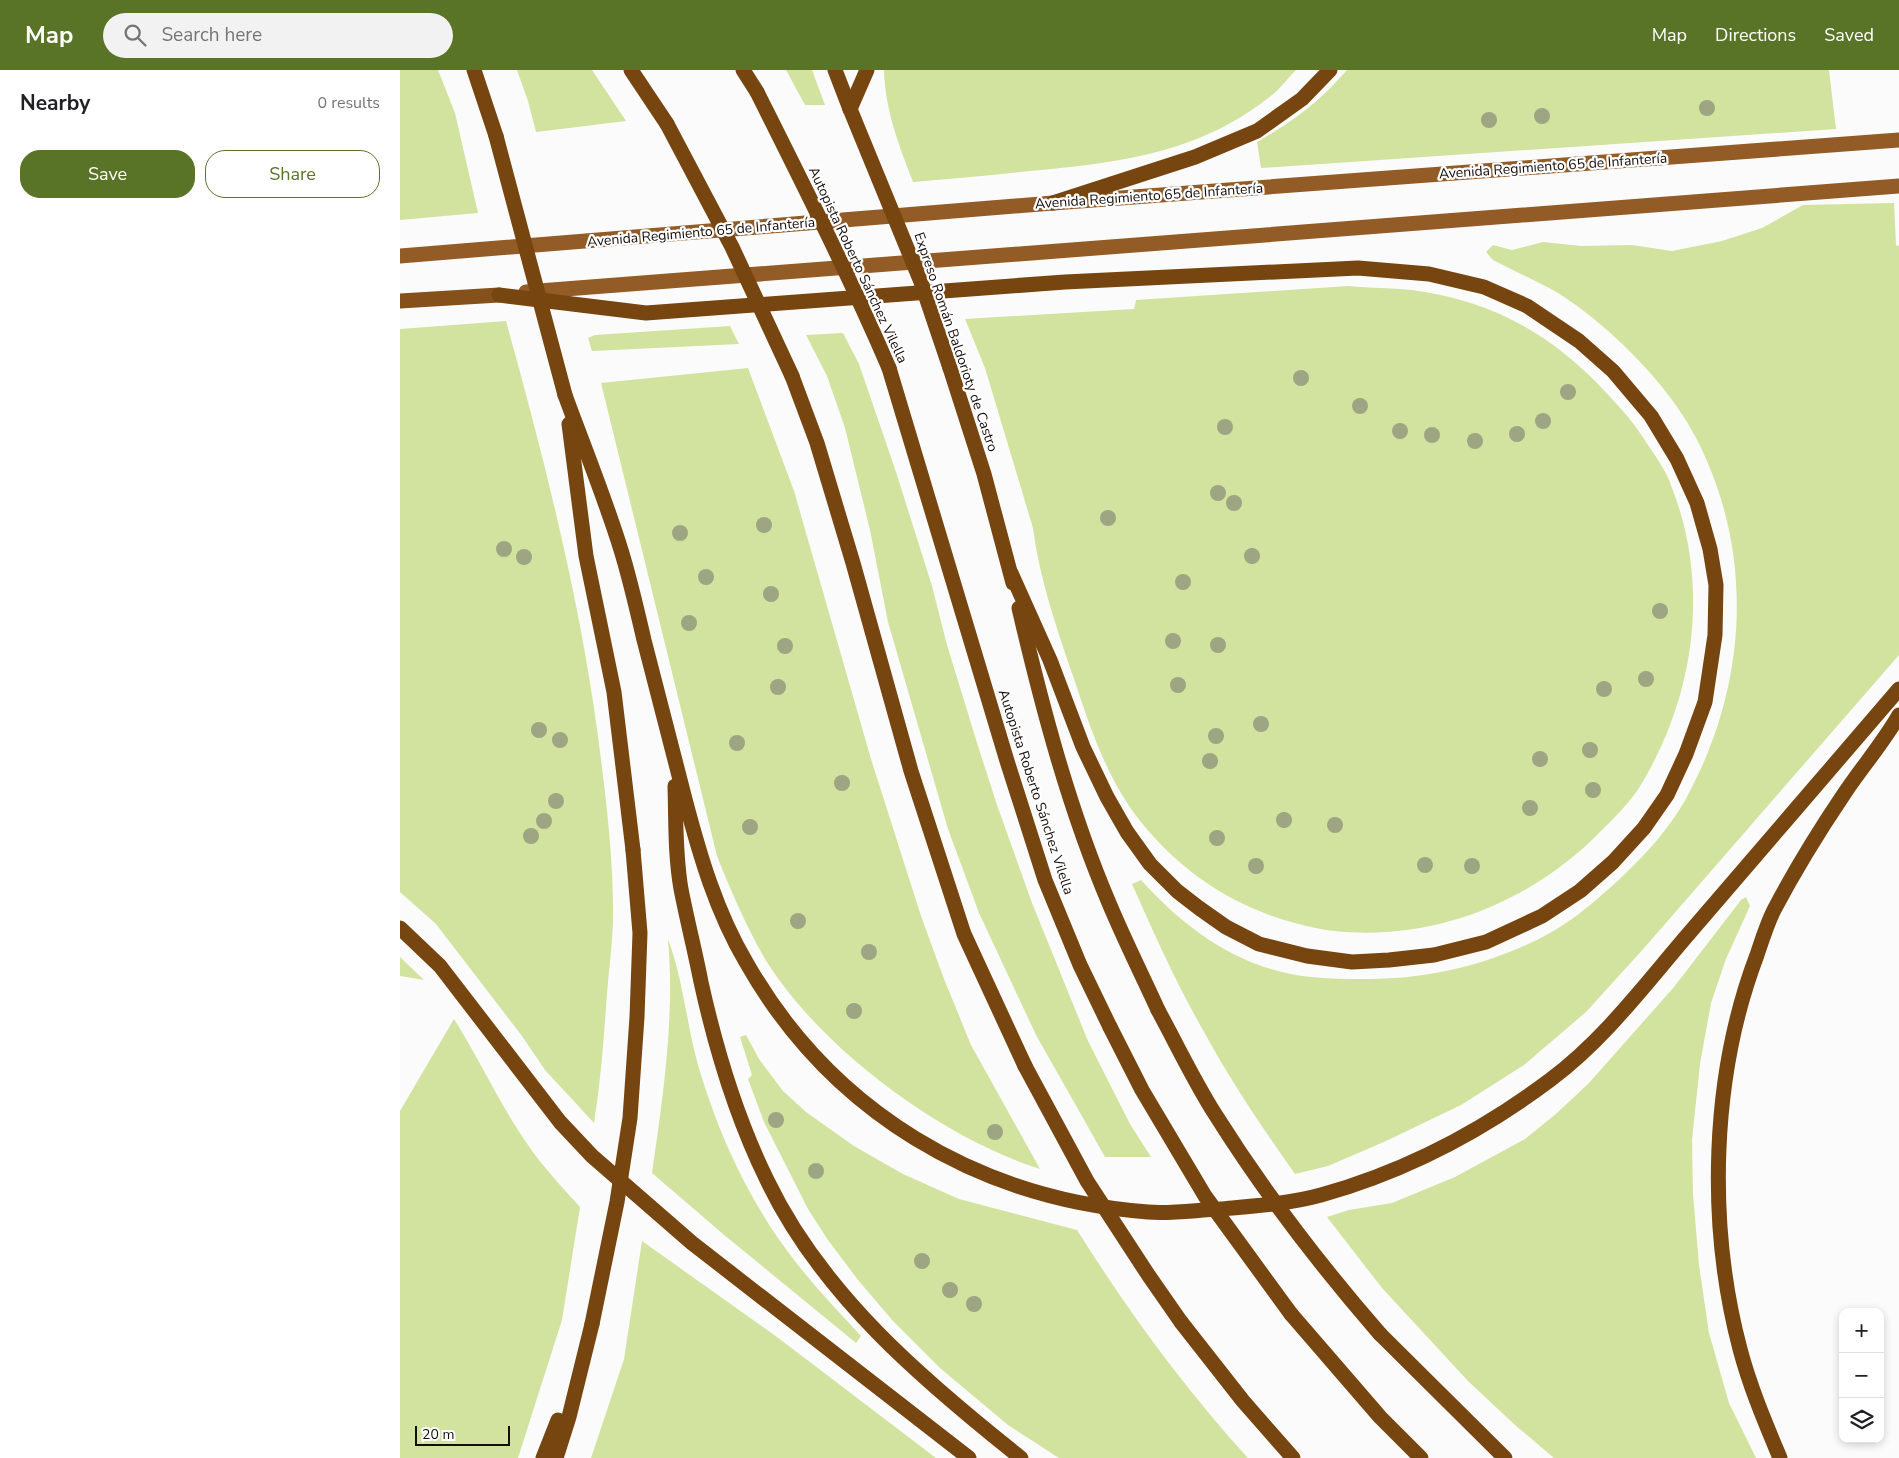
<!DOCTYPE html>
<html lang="en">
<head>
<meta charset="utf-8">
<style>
	body { margin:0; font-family:"Nunito Sans",sans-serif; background:#f2f2f2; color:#202124 }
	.controls { position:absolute; right:15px; bottom:15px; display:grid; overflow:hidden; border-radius:10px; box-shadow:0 2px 8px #0003 }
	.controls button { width:45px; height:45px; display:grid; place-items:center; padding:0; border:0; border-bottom:1px solid #e0e0e0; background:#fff; color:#202124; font:25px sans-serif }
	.scale { position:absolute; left:15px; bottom:12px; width:95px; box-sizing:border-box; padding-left:5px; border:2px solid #160e0a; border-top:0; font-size:14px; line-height:18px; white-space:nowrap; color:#160e0a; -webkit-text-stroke:4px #fff; paint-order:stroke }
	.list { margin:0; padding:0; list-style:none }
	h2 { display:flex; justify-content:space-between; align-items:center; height:65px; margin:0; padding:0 20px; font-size:21px }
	h2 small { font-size:16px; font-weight:400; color:#757577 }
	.actions { display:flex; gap:10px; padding:15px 20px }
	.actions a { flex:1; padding:11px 0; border:1px solid #5a7427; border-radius:20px; text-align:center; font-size:18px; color:#5a7427 }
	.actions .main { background:#5a7427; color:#fff }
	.icon { flex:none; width:28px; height:28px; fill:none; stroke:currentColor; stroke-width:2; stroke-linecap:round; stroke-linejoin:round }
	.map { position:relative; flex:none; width:1499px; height:1388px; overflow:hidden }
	header { display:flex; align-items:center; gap:30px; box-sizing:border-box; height:70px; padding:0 25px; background:#5a7427; color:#fff }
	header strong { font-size:24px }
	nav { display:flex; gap:28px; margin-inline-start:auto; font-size:18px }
	.search { width:350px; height:45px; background:#f2f2f2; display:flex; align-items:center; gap:12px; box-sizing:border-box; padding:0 18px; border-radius:28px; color:#757577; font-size:19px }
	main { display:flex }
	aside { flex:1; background:#fff }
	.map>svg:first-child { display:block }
</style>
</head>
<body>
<header>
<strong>Map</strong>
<div class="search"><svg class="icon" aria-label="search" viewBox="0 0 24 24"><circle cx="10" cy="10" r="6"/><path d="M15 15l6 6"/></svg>Search here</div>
<nav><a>Map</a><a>Directions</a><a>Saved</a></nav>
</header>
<main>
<aside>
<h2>Nearby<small>0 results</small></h2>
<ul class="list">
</ul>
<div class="actions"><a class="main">Save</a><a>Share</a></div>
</aside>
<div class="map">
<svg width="1499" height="1388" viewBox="0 0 1499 1388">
	<rect width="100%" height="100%" fill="#fbfbfb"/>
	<g fill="#d1e39f">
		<polygon points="0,0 38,0 55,43 78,143 0,150"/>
		<polygon points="117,0 192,0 226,51 136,62 128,31"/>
		<polygon points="386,0 412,0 425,35 405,35"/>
		<path d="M 484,0 L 896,0 C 888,8 881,18 872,25 C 801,83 718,93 630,101 C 591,105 552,109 513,112 C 499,75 485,40 484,0 Z"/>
		<path d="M 947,0 L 1429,0 L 1436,59 L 861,98 L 857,72 C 895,50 918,33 947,0 Z"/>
		<path d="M 1494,133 L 1496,175 L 1499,176 L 1499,585 L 1245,877 L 1186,942 L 1124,995 L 1061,1035 L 986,1071 L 928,1096 L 895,1104 C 864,1060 834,1016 808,969 C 779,919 755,866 732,814 L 741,810 C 780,853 827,890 886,903 C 912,909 942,909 970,909 C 1031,909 1096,893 1150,863 C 1173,850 1193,833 1212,816 C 1242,789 1272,757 1290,721 C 1349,609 1354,478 1295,366 C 1268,313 1202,248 1151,219 C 1132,209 1112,200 1093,190 L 1086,182 L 1093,175 L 1112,180 L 1143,172 L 1181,176 L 1232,175 L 1272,181 L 1322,171 L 1362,158 L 1403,135 Z"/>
		<path d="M 948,216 C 969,218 991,218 1012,220 C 1087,230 1145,260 1197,313 C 1213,330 1231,348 1244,369 C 1254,384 1266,400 1272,418 C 1311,518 1294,631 1237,721 C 1225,738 1208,754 1193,769 C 1124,835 1031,871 934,861 C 921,860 908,856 895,853 C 834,837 781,802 741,752 C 707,710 690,657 673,606 C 657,560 639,506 633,458 L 585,298 L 565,249 L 734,239 L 736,230 Z"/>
		<path d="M 106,251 C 144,388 179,525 198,666 C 206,728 214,791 213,853 C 212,876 209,900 207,923 C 204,966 201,1010 194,1053 L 145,1000 L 122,966 L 36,854 L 0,822 L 0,259 Z"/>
		<polygon points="330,256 339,274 192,281 188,268 195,265"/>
		<polygon points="443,263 459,294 496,402 532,516 547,575 578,676 597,735 632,833 688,971 730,1054 751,1087 705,1087 636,965 579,843 548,759 488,552 470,460 445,358 427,306 406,265"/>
		<path d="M 348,298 L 394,421 L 471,689 L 521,846 L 544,909 L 571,975 L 640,1099 C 540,1067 421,979 365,889 C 346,856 331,821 317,786 L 201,313 Z"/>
		<polygon points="1346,827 1350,836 1326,889 1311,933 1300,994 1292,1070 1293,1124 1299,1195 1309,1263 1329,1333 1356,1388 1154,1388 1115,1355 1068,1311 982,1218 927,1147 949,1140 992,1133 1055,1107 1125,1069 1157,1043 1189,1013 1274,917 1341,830"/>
		<path d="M 268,869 C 284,912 287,959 300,1002 C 320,1067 348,1128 388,1182 C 410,1212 436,1239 461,1266 L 456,1273 L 323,1164 L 252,1103 C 263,1026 275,947 268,869 Z"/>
		<polygon points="0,887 24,910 0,906"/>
		<path d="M 54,949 C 80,990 100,1035 128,1075 C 143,1097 162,1117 180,1137 L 162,1250 L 118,1388 L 0,1388 L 0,1041 Z"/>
		<path d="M 346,965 L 359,989 L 383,1021 L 406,1042 L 454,1076 L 503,1104 L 559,1129 L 677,1160 C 728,1241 784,1318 848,1388 L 659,1388 L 608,1355 L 540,1298 L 493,1251 L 458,1210 L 428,1170 L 408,1139 L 364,1052 L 348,1009 L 352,1005 L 340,967 Z"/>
		<polygon points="242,1171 377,1267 536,1388 191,1388 224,1289"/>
	</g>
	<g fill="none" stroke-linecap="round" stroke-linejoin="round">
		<g stroke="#935b25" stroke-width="15">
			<polyline points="0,186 653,133 1499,70"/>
			<polyline points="126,222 1499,116"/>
		</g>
		<polyline stroke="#85501a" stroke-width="15" points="0,231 99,225"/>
		<g stroke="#77450f" stroke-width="15">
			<polyline points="74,0 96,66"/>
			<polyline points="231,0 267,54"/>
			<polyline points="343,0 357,22"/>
			<polyline points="435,0 450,39"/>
			<polyline points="450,39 467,0"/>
			<polyline points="653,133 795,87 857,61 902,29 930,0"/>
			<polyline points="99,225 246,243 665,212 958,198 1029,204 1084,217 1127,236 1179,271 1213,301 1251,346 1277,389 1297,433 1310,479 1316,515 1315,565 1305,632 1286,684 1267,725 1244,758 1213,792 1180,821 1142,846 1086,872 1034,885 989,890 952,892 907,886 859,874 826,857 799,838 777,821 750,794 727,762 707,727 683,677 650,590 611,503"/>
			<polyline points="489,298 607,691 645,810 680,895 710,957"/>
			<polyline points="550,298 584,404 613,513"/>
			<polyline points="392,306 417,373 453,493 511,701 564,864 625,996"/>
			<path d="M 165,325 C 184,377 205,428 221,480 C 230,509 237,540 244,570 C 258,623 271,676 285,729 C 300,786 316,841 346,892 C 431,1042 578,1129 748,1142 C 771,1144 796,1140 820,1139 C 854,1136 888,1134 921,1125 C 1003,1102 1082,1061 1150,1010 C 1206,968 1246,913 1291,861 C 1360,780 1430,700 1499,619"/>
			<polyline points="169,354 186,486 214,622 233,780"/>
			<path d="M 619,538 C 642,637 669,739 709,833 C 724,869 742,905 758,940"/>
			<path d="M 275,716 C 276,750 275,785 281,819 C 287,850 295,881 301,912 C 316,980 336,1047 367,1110 C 422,1225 524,1311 621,1388"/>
			<polyline points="0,858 40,896 160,1052 192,1086 292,1173 569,1388"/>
			<polyline points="891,1244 980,1347 1021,1388"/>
			<polyline points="781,1252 843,1331 893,1388"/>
			<polyline points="980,1264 1105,1388"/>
			<polyline points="143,1388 158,1350"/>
			<polyline points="156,1388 169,1347 192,1254"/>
			<path d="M 1380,1388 C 1365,1352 1350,1317 1340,1279 C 1307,1154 1311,1006 1357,885 C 1362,870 1367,854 1374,840 C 1395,800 1419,761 1444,724 C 1462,697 1483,673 1499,645"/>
		</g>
		<g stroke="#77450f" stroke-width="15">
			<path d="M 357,22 C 403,114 449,205 489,298"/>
			<polyline points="450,39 521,212 550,298"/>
			<polyline points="267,54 332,177 392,306"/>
			<polyline points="96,66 165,325"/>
			<path d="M 758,940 C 777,975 794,1011 815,1044 C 864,1122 920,1195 980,1264"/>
			<polyline points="710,957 742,1020 805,1126 891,1244"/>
			<polyline points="625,996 687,1111 749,1206 781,1252"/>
			<polyline points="192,1254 217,1132 230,1048 237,947 240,863 233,780"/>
		</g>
	</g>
	<g fill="#9da582">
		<circle cx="1307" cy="38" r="8"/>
		<circle cx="1142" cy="46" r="8"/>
		<circle cx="1089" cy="50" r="8"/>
		<circle cx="901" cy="308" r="8"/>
		<circle cx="1168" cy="322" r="8"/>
		<circle cx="960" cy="336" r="8"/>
		<circle cx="1143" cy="351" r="8"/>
		<circle cx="825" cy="357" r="8"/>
		<circle cx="1000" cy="361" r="8"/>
		<circle cx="1117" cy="364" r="8"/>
		<circle cx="1032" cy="365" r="8"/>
		<circle cx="1075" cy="371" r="8"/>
		<circle cx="818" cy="423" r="8"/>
		<circle cx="834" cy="433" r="8"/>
		<circle cx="708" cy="448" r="8"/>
		<circle cx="364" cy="455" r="8"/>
		<circle cx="280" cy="463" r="8"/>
		<circle cx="104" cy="479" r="8"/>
		<circle cx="852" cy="486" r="8"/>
		<circle cx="124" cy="487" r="8"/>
		<circle cx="306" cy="507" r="8"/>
		<circle cx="783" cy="512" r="8"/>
		<circle cx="371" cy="524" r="8"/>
		<circle cx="1260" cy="541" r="8"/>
		<circle cx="289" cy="553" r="8"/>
		<circle cx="773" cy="571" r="8"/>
		<circle cx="818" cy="575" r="8"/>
		<circle cx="385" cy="576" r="8"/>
		<circle cx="1246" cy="609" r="8"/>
		<circle cx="778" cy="615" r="8"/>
		<circle cx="378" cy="617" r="8"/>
		<circle cx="1204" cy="619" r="8"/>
		<circle cx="861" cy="654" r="8"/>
		<circle cx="139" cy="660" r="8"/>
		<circle cx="816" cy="666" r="8"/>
		<circle cx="160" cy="670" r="8"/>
		<circle cx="337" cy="673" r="8"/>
		<circle cx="1190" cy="680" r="8"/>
		<circle cx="1140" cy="689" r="8"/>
		<circle cx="810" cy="691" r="8"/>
		<circle cx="442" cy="713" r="8"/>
		<circle cx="1193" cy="720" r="8"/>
		<circle cx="156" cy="731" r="8"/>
		<circle cx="1130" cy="738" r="8"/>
		<circle cx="884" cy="750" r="8"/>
		<circle cx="144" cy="751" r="8"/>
		<circle cx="935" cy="755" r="8"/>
		<circle cx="350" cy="757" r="8"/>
		<circle cx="131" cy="766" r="8"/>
		<circle cx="817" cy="768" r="8"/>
		<circle cx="1025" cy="795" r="8"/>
		<circle cx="856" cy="796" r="8"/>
		<circle cx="1072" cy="796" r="8"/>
		<circle cx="398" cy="851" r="8"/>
		<circle cx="469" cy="882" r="8"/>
		<circle cx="454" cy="941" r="8"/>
		<circle cx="376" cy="1050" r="8"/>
		<circle cx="595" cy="1062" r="8"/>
		<circle cx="416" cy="1101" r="8"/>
		<circle cx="522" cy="1191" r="8"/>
		<circle cx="550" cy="1220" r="8"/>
		<circle cx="574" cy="1234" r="8"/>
	</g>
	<g text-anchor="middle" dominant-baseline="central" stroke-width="4.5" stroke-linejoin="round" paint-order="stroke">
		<g font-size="14" fill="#160e0a" stroke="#fff">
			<text transform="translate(1153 96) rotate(-4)">Avenida Regimiento 65 de Infantería</text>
			<text transform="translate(749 126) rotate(-4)">Avenida Regimiento 65 de Infantería</text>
			<text transform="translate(301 162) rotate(-5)">Avenida Regimiento 65 de Infantería</text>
			<text transform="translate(458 195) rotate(65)">Autopista Roberto Sánchez Vilella</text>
			<text transform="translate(556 272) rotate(71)">Expreso Román Baldorioty de Castro</text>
			<text transform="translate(636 722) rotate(72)">Autopista Roberto Sánchez Vilella</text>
		</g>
	</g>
</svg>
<div class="controls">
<button>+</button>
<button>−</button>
<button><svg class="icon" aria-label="layers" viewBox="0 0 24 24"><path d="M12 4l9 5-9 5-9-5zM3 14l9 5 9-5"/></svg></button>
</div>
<div class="scale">20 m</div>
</div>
</main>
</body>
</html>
